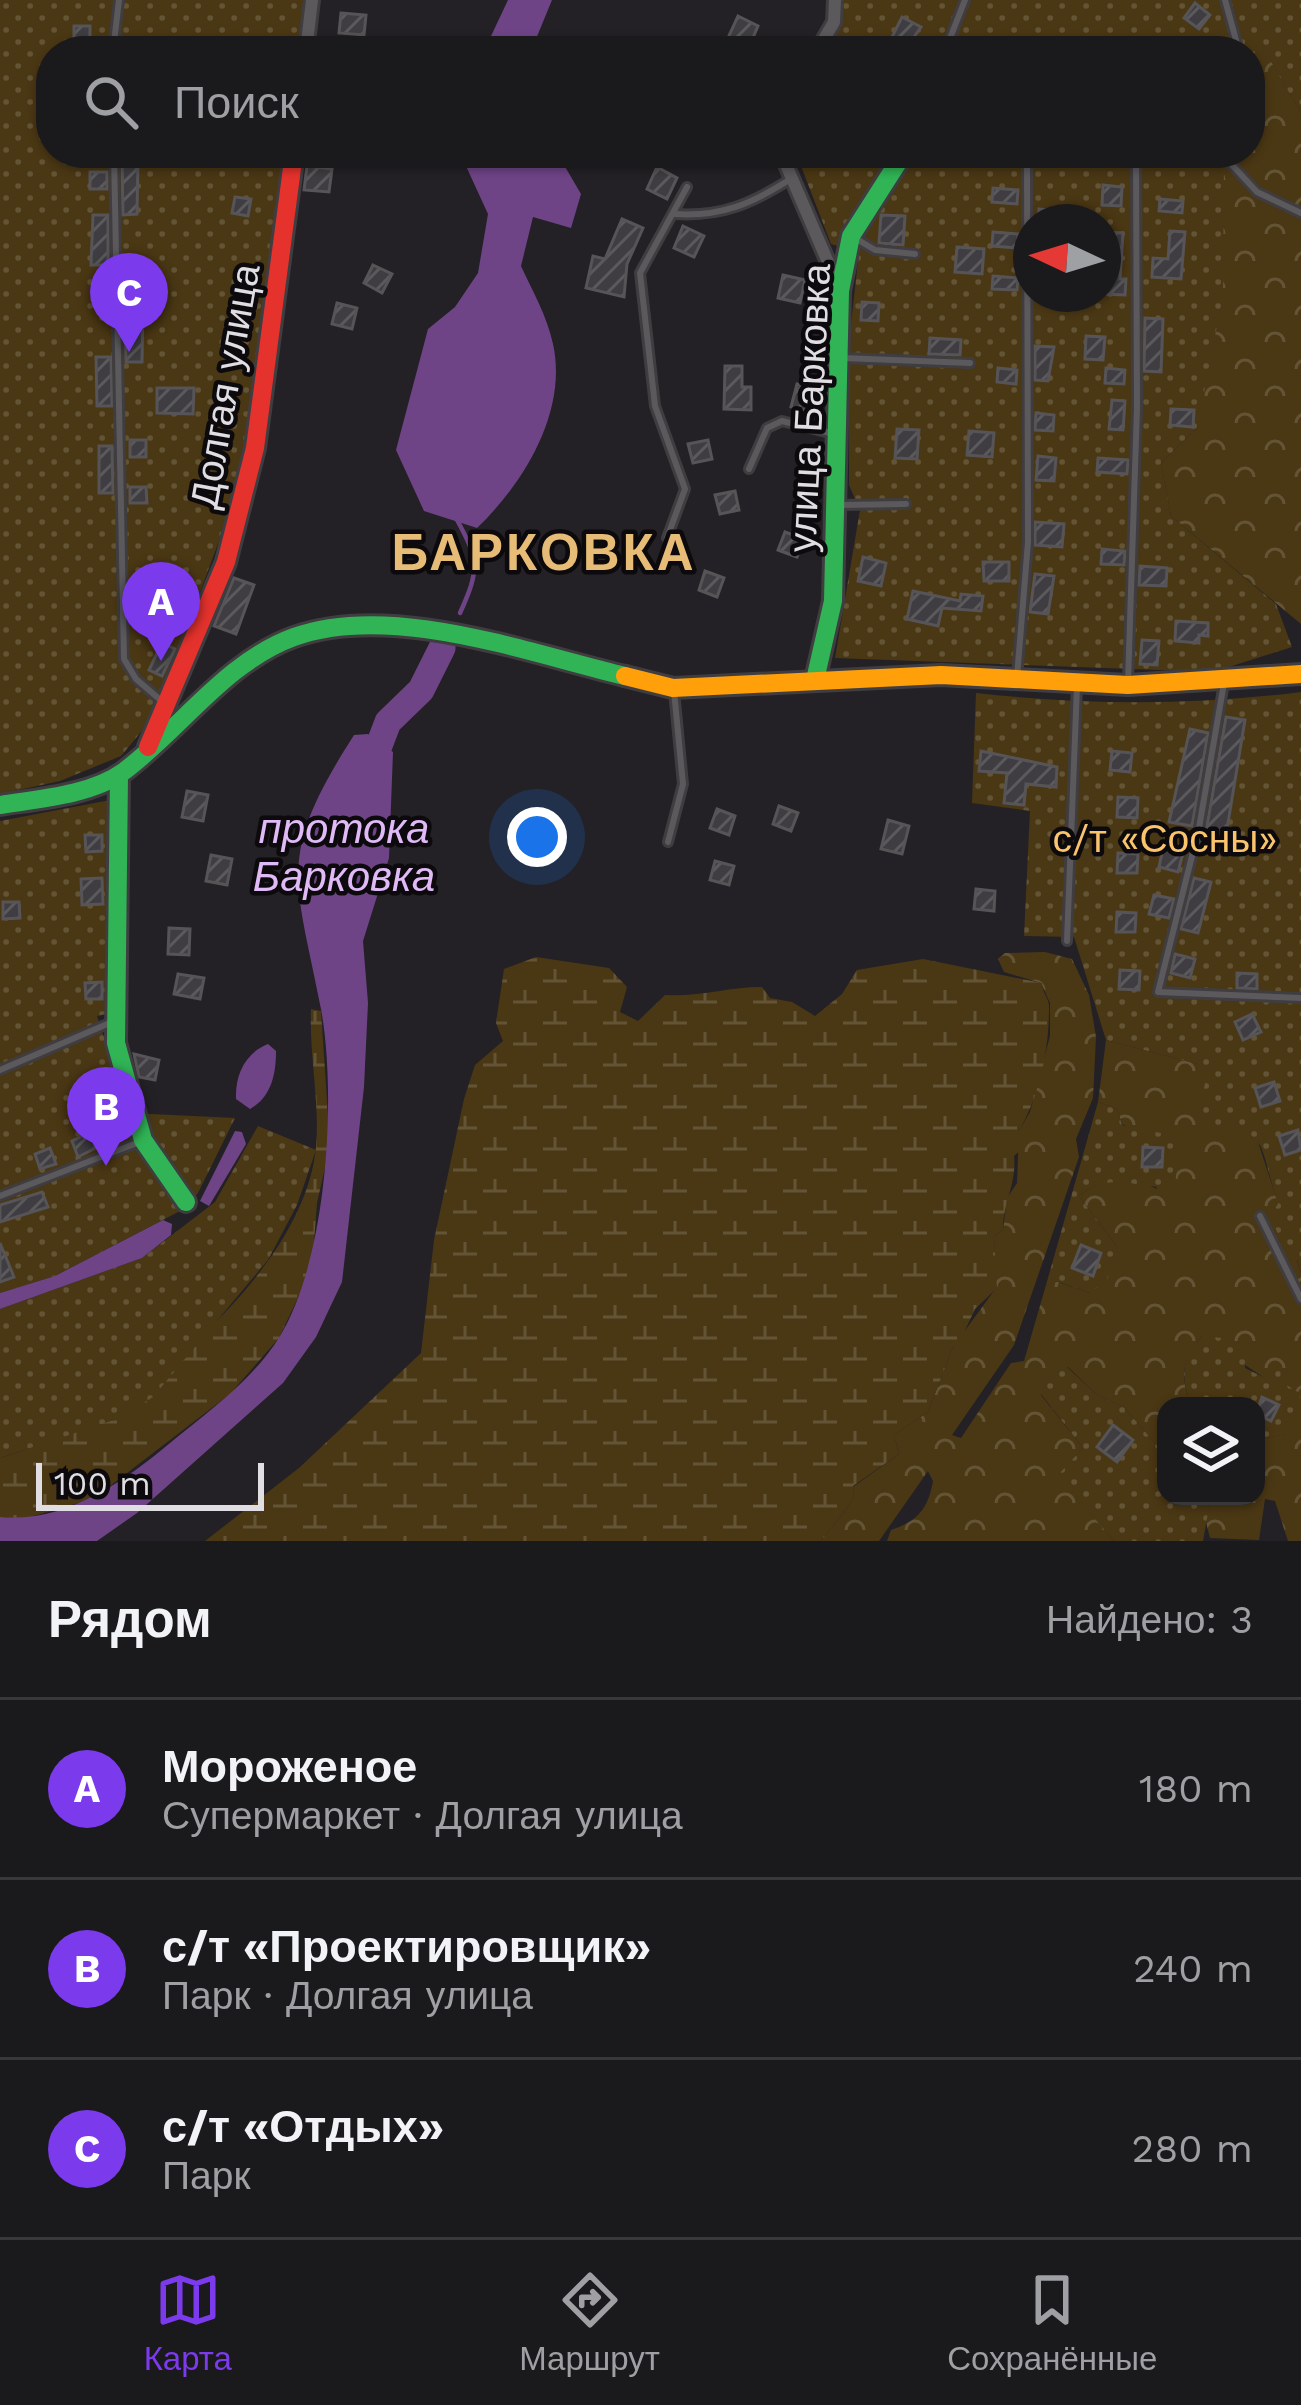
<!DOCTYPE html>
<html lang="ru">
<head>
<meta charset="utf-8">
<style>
	body { margin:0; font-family:"Work Sans",sans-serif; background:#272629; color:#f1f3f6 }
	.controls { position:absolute; right:36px; bottom:36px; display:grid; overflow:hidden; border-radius:24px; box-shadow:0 3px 9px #0004 }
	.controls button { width:108px; height:108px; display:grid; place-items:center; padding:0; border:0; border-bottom:3px solid #38383b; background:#1a191c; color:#f1f3f6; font:60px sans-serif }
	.compass { position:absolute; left:1013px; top:204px; width:108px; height:108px; border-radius:50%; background:#1a191c; box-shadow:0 3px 9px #0004; rotate:274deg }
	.scale { position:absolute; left:36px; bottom:30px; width:228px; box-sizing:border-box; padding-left:12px; border:6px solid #e0dee2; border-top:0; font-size:33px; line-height:42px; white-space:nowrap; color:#e0dee2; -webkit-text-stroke:9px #0c0a0d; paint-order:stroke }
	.you { position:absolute; left:537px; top:837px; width:42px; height:42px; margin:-30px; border:9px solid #fff; border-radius:50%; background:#1a73e8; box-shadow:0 0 0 18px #1a73e833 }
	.badge { display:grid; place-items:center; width:78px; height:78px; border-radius:50%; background:#7c3aed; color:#fff; font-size:39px; font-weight:700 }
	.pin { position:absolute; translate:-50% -99px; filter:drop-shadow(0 3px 6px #0008) }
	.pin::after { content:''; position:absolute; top:63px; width:42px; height:36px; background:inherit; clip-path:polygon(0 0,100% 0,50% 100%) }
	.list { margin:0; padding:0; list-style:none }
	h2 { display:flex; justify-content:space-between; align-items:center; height:156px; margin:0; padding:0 48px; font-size:51px }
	h2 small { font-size:39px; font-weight:400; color:#9fa0a3 }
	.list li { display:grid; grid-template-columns:78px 1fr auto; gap:36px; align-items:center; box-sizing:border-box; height:180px; padding:0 48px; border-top:3px solid #38383b }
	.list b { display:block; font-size:45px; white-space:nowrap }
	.list p { margin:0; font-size:39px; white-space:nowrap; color:#9fa0a3 }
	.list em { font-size:39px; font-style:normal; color:#9fa0a3 }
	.icon { flex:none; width:66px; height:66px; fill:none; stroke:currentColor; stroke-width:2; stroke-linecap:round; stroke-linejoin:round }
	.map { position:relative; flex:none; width:1301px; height:1541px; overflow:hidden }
	.search { position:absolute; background:#1a191c; box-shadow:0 3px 9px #0004; left:36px; right:36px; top:36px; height:132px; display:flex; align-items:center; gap:30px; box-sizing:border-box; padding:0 42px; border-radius:48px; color:#9fa0a3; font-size:45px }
	.sheet { height:696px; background:#1a191c }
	nav { display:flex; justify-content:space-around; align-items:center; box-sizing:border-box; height:168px; border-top:3px solid #38383b; background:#1a191c; font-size:33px; color:#9fa0a3 }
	nav a { display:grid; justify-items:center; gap:6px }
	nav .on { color:#7c3aed }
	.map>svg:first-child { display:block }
</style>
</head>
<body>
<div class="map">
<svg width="1301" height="1541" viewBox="0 0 1301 1541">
	<defs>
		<pattern id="forest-crowns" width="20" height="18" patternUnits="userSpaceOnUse" patternTransform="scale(3)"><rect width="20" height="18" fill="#4a3714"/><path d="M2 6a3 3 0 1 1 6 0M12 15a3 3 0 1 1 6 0" fill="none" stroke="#645436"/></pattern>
		<pattern id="wetland-marsh" width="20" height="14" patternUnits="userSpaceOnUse" patternTransform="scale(3)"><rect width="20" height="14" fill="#4a3714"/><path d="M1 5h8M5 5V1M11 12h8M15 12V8" fill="none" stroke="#645436"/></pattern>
		<pattern id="garden-dots" width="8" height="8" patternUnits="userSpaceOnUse" patternTransform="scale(3)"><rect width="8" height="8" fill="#4a3714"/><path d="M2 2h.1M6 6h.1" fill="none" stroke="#645436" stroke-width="1.8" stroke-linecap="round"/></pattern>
		<pattern id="building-hatch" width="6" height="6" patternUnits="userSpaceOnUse" patternTransform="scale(3)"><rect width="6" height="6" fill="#3f3d41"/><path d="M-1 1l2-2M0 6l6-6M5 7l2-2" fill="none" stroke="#5a595c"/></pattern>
	</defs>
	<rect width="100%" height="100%" fill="#232125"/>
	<g fill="url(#forest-crowns)">
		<polygon points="1259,40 1301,113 1301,624 1171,516 1161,463 1197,428 1224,153 1250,153 1250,66"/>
		<path d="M 1045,952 L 1072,959 L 1089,995 L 1096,1037 L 1093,1098 L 1076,1139 L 1079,1157 L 1014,1345 L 952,1435 L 961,1438 L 1011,1363 L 1024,1361 L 1046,1285 L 1055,1281 L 1090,1293 L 1118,1248 L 1079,1196 C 1102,1177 1131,1175 1157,1189 L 1131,1128 L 1122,1124 L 1117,1109 L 1098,1102 L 1106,1040 L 1194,1063 L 1257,1139 L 1301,1273 L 1301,1541 L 1288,1541 L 1275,1501 L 1265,1499 L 1259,1540 L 1210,1538 L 1206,1522 L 1211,1496 L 1256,1496 L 1256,1440 L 1285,1434 L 1263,1377 L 1202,1336 C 1181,1362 1180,1374 1191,1406 L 1166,1406 L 1166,1456 L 1124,1407 L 1097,1395 L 1068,1367 L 1041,1395 L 1083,1448 L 1059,1475 L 1114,1541 L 887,1541 L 891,1530 C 918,1521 928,1509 933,1481 L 928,1471 L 879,1541 L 821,1541 L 854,1499 L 853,1487 L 899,1454 L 894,1435 L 928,1412 L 953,1347 L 996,1288 L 994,1236 L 1003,1230 L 1007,1198 L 1017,1183 L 1019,1131 L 1030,1112 L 1050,1036 L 1050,1003 L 1041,983 L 1004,972 L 998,959 L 1005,953 Z"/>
	</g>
	<g fill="url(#wetland-marsh)">
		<path d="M 536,957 L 609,968 L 627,987 L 620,1012 L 638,1021 L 665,995 C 699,997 729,987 762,987 L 770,998 L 792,1002 L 815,1016 L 842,994 L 857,970 L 923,959 L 1042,983 C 1042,994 1050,998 1049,1009 C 1049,1049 1040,1095 1019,1131 L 1028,1143 L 1014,1156 C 1017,1184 1003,1202 1003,1230 L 994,1236 L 997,1288 L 975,1309 L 962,1337 L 966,1344 L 953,1347 L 928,1412 L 894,1435 L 899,1454 L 853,1486 L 854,1499 L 821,1541 L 205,1541 L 299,1468 L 421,1353 L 434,1240 L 464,1099 L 475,1065 L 503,1041 L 496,1023 L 504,969 Z"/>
		<path d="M 311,1009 L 321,1011 L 330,1145 L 317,1203 L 312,1268 L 279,1338 L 230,1394 L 93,1499 L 23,1519 L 0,1517 L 0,1458 C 117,1425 304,1278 316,1147 C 320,1102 309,1055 311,1009 Z"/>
	</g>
	<g fill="url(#garden-dots)" fill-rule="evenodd">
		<polygon points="0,0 305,0 299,51 51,51 51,153 286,153 243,454 219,541 165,686 141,732 121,756 60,781 0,794"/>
		<polygon points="840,0 1301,0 1301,113 1259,41 1250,66 1250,51 825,51 839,22"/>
		<path d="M 796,153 L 1224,153 L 1223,295 L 1197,428 L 1161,463 L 1171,516 L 1276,604 L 1292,647 L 1213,672 L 835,658 L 860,510 L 849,485 L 849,342 L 859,252 L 831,244 ZM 1031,222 L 1103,222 L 1103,294 L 1031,294 Z"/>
		<path d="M 1301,692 L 1301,1273 L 1297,1260 L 1287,1256 L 1270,1215 L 1278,1204 C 1256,1134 1271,1132 1197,1125 L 1205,1083 L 1194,1063 L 1106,1040 L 1074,937 L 1024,936 L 1030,811 L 972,803 L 976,693 C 1086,705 1191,706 1301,692 Z"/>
		<polygon points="116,799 111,1013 97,1016 129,1113 235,1118 198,1193 182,1210 55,1276 0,1293 0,821"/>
		<path d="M 1098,1102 L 1117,1109 L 1122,1125 L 1180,1137 L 1175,1186 C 1140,1192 1113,1168 1079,1196 L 1118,1248 L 1107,1280 L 1090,1293 L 1056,1281 L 1046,1285 Z"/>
		<polygon points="258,1126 316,1150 297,1205 268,1260 153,1397 120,1418 0,1458 0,1309 142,1258 215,1202"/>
		<path d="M 1202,1336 L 1231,1339 L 1246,1350 L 1245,1368 L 1263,1377 L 1281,1367 L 1280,1381 L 1301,1394 L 1286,1434 L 1256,1440 L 1256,1406 L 1191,1406 C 1181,1374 1180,1362 1202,1336 Z"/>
		<polygon points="1067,1367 1097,1395 1124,1407 1166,1456 1166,1496 1211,1496 1203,1541 1114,1541 1058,1475 1083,1448 1041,1394 1050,1368"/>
	</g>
	<g fill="#6f4487">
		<polygon points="508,0 552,0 531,51 484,51"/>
		<path d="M 460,153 L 557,153 L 581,194 L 571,228 L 533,217 L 521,266 C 533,292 547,316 553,344 C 568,412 523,484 477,528 L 424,511 L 396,450 L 428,329 L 455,307 L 478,273 L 488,214 Z"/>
		<path d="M 368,734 L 393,752 L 389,858 L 363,941 L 368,1003 L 364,1087 L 342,1282 L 316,1337 L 283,1383 L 137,1513 L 97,1541 L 0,1541 L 0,1517 C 65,1523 122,1483 170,1443 C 208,1412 254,1379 280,1336 C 327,1259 337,1097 321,1009 C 295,876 276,857 354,735 Z"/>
		<path d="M 268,1044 L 276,1051 C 276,1075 271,1097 250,1109 L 236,1099 C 235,1075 245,1053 268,1044 Z"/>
		<polygon points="235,1131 242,1132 246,1144 209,1206 200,1201"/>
		<polygon points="163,1220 172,1224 171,1235 142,1258 0,1309 0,1293 55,1276"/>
	</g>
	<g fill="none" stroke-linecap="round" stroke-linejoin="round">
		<path stroke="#6f4487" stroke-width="4.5" d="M 456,518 C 479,560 480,569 460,613"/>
		<polyline stroke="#6f4487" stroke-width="27" points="367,777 388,722 421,690 442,648"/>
	</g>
	<g fill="url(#building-hatch)" stroke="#565457" stroke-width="3">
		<polygon points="1195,3 1210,15 1199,29 1184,18"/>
		<polygon points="341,13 366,15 364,35 339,33"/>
		<polygon points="738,16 758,26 749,47 728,38"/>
		<polygon points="902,17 921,27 904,51 885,51"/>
		<rect x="74" y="26" width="16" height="17"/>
		<polygon points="122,161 138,161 137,214 123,215"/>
		<polygon points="307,166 332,169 329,192 304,190"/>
		<polygon points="657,167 677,178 667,199 647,189"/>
		<rect x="90" y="172" width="17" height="17"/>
		<polygon points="1103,185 1122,187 1121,206 1102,205"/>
		<polygon points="993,188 1018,190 1017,204 992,202"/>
		<polygon points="235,197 251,199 248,216 232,213"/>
		<polygon points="1160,199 1183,201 1182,213 1159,211"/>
		<polygon points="1039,209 1062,211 1061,222 1038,222"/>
		<polygon points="93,215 108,215 108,265 91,265"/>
		<polygon points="881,215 905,216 903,245 879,243"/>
		<polygon points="622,219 643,228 627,264 624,297 586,288 593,256 605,259"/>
		<polygon points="683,226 704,236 694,257 674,248"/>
		<polygon points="1170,231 1185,232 1181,279 1152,277 1153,258 1168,259"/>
		<polygon points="993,232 1018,234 1017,248 992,246"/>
		<polygon points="1103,232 1123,233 1120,279 1126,279 1125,295 1103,294"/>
		<polygon points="957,247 984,249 982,274 955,272"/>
		<polygon points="373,265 392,274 382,293 364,283"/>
		<polygon points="783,275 805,280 800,303 778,298"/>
		<polygon points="993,276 1018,278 1017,290 992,289"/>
		<polygon points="862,302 879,303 878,321 861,320"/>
		<polygon points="337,303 357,308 352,329 332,324"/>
		<polygon points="125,309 143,309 142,362 126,362"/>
		<polygon points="1145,318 1163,319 1161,372 1144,371"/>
		<polygon points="1086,336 1105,337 1103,360 1085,359"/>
		<polygon points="930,338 961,340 960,355 929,354"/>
		<polygon points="1035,346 1054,347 1048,381 1035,380"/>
		<polygon points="96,357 111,357 112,406 97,406"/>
		<polygon points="725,366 742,366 742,387 751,387 751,410 724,409"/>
		<polygon points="998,368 1017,370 1016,384 997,382"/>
		<polygon points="1106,368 1125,370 1124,384 1105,383"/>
		<polygon points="797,384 818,389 813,412 791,407"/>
		<polygon points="157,388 194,388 193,414 157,413"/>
		<polygon points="1112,400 1125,401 1123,430 1109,429"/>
		<polygon points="1171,409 1194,410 1193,427 1170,425"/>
		<polygon points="1036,413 1054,415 1053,431 1035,430"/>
		<polygon points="897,429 919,430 917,459 895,458"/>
		<polygon points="969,431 994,433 992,457 967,455"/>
		<rect x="130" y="440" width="16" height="17"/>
		<polygon points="708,440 712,459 693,463 688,444"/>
		<polygon points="99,446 112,446 113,493 99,493"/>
		<polygon points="1038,456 1056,458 1054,481 1036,480"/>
		<polygon points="1098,458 1128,460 1127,474 1097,472"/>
		<polygon points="130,487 146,487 147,503 130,503"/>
		<polygon points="735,491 739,510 720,514 715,495"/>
		<polygon points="1035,522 1064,524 1062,547 1035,545"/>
		<polygon points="785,532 804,539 797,557 778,550"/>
		<polygon points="1102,549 1125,551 1124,565 1101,564"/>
		<polygon points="863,557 886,563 881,586 858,581"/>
		<polygon points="983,562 1009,562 1009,581 984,581"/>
		<polygon points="1140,566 1167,568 1166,586 1139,585"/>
		<polygon points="705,571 724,578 717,597 699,590"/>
		<polygon points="1035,574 1054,576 1048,614 1030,612"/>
		<polygon points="234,578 254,585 236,634 214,626"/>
		<polygon points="130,582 149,582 149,599 133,599"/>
		<polygon points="913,591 960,601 961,594 983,596 981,611 942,608 938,626 907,619"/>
		<polygon points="1176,621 1208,623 1208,636 1199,635 1199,643 1175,641"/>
		<polygon points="1142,640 1159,641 1157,665 1140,664"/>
		<polygon points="162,643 175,649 162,676 149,670"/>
		<polygon points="1226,717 1245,720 1224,847 1204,843"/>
		<polygon points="1190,729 1208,733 1192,826 1169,822"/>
		<polygon points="981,751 1057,767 1056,787 1026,784 1024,805 1004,803 1007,773 979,771"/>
		<polygon points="1112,751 1132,753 1130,772 1110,770"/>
		<polygon points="187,791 208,795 203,821 182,817"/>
		<polygon points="1118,797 1138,798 1137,818 1117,817"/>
		<polygon points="779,806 798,813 791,831 773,824"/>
		<polygon points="717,809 735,816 729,835 710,828"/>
		<polygon points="888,820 909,826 902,854 881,849"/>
		<polygon points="85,835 102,835 102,851 86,852"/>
		<polygon points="1163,848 1183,853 1178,872 1159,867"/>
		<polygon points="1118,853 1138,854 1137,873 1117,873"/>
		<polygon points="211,855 232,859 227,885 206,881"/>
		<polygon points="715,861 734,866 729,885 710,880"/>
		<polygon points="102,878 103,904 82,905 81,879"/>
		<polygon points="1194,878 1211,882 1198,933 1181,929"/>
		<polygon points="976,889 995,891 994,911 974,909"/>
		<polygon points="1154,895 1174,899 1169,918 1149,914"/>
		<polygon points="3,902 19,902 20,918 3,919"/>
		<polygon points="1117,912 1136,913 1135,932 1116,932"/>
		<polygon points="169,928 190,929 189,955 168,954"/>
		<polygon points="1175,954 1195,959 1190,978 1171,973"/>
		<polygon points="1120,970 1140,971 1139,990 1119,989"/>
		<polygon points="1237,973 1257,974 1257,989 1237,988"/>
		<polygon points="178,974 204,978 200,999 174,994"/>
		<polygon points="102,982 102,999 86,999 85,983"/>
		<polygon points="1252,1014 1261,1032 1243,1040 1235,1022"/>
		<polygon points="134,1054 159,1060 155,1080 139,1077"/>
		<polygon points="1274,1082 1280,1101 1261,1107 1255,1088"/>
		<polygon points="114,1121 119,1136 78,1157 72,1141"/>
		<polygon points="1298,1130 1301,1150 1285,1155 1279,1136"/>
		<polygon points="1143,1147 1163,1148 1162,1167 1142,1167"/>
		<polygon points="50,1148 56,1164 40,1169 35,1154"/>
		<polygon points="42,1192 48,1207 0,1222 0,1205"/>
		<polygon points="0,1243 14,1277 0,1282"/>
		<polygon points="1081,1245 1101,1253 1093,1276 1072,1268"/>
		<polygon points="1262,1397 1279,1405 1271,1421 1256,1414"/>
		<polygon points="1113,1425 1133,1440 1117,1462 1097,1447"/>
	</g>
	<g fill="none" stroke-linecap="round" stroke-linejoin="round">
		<g stroke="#3f3d40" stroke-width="12">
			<g id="lane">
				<polyline points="1225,0 1239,51"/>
				<polyline points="113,51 119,0"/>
				<polyline points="945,51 965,0"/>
				<polyline points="114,153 124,659 136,679 164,703"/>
				<polyline points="1221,153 1257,192 1301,213"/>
				<path d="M 675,214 C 721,217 751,204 789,180"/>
				<polyline points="855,238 875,250 915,254"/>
				<polyline points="843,358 970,363"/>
				<polyline points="749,469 767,428 782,421 834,434"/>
				<polyline points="840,505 906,504"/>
				<polyline points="667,538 685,489 655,406 640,273 687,187"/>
				<polyline points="1017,677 1028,542 1027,153"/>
				<polyline points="1128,682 1137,408 1136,153"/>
				<polyline points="1224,683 1199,828 1158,992 1301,998"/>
				<polyline points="668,842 683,784 674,691"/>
				<polyline points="1067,941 1077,686"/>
				<polyline points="0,1070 112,1022"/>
				<polyline points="0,1196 142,1141"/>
				<polyline points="1260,1216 1301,1299"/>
			</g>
		</g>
		<g stroke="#3f3d40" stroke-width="18">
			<g id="street">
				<polyline points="306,51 312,0"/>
				<polyline points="817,51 834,22 835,0"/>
				<polyline points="781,153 840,290"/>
			</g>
		</g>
		<g stroke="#3f3d40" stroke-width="24">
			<g id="fast">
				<polyline points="815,680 833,601 840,291 851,236 904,153"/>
				<polyline points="119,775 116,1043 143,1140 186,1202"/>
				<path d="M 0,805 C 38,799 91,795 123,772 C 180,730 225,662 294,637 C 391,602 528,653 625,676"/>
			</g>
		</g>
		<g stroke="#3f3d40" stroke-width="24">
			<polyline id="slow" points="625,676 673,688 941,675 1128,685 1301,674"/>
		</g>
		<g stroke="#3f3d40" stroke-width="24">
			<polyline id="jam" points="148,747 226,562 255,448 294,153"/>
		</g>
		<use href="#lane" stroke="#5b595c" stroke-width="6"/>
		<use href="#street" stroke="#5b595c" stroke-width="12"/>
		<use href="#fast" stroke="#30b455" stroke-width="18"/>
		<use href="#slow" stroke="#ff9f0a" stroke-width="18"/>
		<use href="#jam" stroke="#e5322d" stroke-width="18"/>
	</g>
	<g text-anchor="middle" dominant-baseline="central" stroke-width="9" stroke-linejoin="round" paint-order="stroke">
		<g font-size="39" fill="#e0dee2" stroke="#0c0a0d">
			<text transform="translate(225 386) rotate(-80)">Долгая улица</text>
			<text transform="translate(809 408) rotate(-87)">улица Барковка</text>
		</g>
		<g font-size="39" fill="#f9c46c" stroke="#0c0a0d">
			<text x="1165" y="838">с/т «Сосны»</text>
		</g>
		<g font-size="42" font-style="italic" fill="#e0baf7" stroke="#0c0a0d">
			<text x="344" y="828">протока<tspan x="344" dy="48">Барковка</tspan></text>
		</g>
		<g font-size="51" font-weight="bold" letter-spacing="3" fill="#e6bc76" stroke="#0c0a0d">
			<text x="544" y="552">БАРКОВКА</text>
		</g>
	</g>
</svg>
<div class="controls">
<button><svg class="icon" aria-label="layers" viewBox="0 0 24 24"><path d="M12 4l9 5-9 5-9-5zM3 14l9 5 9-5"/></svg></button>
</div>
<svg class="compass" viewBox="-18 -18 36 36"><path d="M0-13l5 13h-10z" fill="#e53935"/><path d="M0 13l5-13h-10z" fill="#9fa0a3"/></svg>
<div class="scale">100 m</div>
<div class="you"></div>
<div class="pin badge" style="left:161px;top:661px">A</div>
<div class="pin badge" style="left:106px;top:1166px">B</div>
<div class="pin badge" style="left:129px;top:352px">C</div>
<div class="search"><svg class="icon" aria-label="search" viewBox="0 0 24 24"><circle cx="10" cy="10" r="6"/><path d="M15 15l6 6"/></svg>Поиск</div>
</div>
<section class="sheet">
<h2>Рядом<small>Найдено: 3</small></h2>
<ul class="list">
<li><span class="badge">A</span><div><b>Мороженое</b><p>Супермаркет · Долгая улица</p></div><em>180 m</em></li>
<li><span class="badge">B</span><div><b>с/т «Проектировщик»</b><p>Парк · Долгая улица</p></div><em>240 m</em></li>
<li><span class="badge">C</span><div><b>с/т «Отдых»</b><p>Парк</p></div><em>280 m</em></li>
</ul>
</section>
<nav>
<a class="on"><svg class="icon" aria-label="map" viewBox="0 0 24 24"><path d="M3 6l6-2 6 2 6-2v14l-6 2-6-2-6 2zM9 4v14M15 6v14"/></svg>Карта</a>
<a><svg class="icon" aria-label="directions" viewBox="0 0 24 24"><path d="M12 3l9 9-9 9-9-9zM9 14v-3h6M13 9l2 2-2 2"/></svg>Маршрут</a>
<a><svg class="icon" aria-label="saved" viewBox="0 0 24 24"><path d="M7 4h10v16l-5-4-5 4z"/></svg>Сохранённые</a>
</nav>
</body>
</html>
